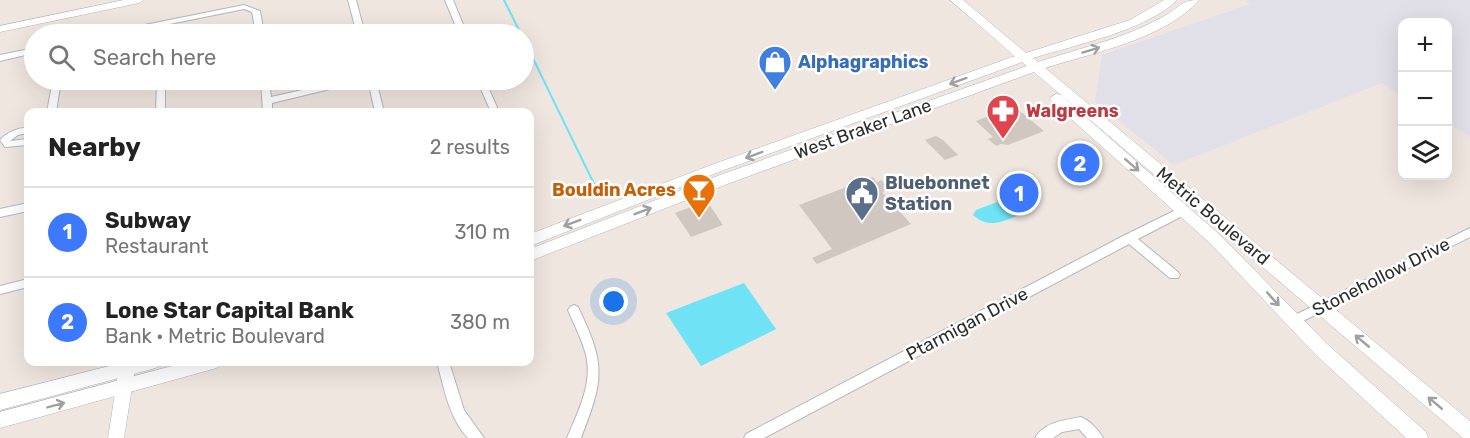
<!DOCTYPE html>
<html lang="en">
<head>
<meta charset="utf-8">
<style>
	body { margin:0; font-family:Rubik,sans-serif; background:#f2f2f2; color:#222 }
	.controls { position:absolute; right:18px; top:18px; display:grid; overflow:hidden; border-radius:12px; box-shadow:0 6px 24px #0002 }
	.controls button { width:54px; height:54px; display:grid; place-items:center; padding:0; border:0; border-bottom:2px solid #e0e0e0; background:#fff; color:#222; font:30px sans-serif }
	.you { position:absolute; left:614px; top:302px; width:21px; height:21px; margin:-15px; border:4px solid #fff; border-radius:50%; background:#1a73e8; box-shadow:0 0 0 9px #1a73e833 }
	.badge { display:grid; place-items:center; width:39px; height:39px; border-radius:50%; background:#3c79ff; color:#fff; font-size:20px; font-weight:700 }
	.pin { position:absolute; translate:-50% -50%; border:3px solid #fff; box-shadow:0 2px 6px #0006 }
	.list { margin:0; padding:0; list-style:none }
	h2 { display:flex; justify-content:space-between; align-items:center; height:78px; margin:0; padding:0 24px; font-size:26px }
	h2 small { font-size:20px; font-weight:400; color:#767676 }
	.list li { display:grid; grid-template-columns:39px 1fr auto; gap:18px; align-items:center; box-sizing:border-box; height:90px; padding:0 24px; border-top:2px solid #e0e0e0 }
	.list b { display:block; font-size:22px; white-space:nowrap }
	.list p { margin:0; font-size:20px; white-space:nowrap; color:#767676 }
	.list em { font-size:20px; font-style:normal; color:#767676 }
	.icon { flex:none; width:33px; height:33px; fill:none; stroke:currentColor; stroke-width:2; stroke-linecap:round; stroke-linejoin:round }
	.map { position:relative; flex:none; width:1470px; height:438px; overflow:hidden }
	.search { position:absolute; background:#fff; box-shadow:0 6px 24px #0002; left:24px; top:24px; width:510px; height:66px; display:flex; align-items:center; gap:15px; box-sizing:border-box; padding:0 21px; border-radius:33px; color:#767676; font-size:22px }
	.panel { position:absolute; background:#fff; box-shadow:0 6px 24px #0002; left:24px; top:108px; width:510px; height:258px; border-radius:12px }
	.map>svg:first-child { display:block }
</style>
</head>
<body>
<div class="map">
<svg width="1470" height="438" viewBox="0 0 1470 438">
	<rect width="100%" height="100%" fill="#efe6df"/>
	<polygon fill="#e1e0e8" points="1245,0 1470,0 1470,137 1448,123 1448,22 1402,22 1402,96 1382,83 1174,165 1095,102 1102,55 1250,4"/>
	<g fill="#6fe2f5">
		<path d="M 1005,199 L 1013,200 L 1022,209 L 1019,215 C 1001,222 989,229 973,215 L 976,210 Z"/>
		<polygon points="744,283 776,329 701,366 666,313"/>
	</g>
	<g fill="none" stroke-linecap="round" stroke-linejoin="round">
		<g stroke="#6fe2f5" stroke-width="2">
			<polyline points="504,0 521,34"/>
			<polyline points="524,40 598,192"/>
		</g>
		<polyline stroke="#6fe2f5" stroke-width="3" points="597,190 599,194"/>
	</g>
	<g fill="#cfc7c0">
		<polygon points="1014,106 1044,131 1008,145 1001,144 996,146 988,139 993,137 976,121"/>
		<polygon points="936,136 943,140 958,155 945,160 925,140"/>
		<polygon points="873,177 877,182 882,180 890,189 882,192 911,224 817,264 812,258 832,249 799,205"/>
		<polygon points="707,201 723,225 691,237 675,213"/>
	</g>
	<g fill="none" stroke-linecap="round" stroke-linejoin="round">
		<g stroke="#b3b7c1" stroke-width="2">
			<g id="minor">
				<polygon points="348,0 356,0 365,34 357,34"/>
				<polygon points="445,0 453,0 467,34 459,34"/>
				<polygon points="244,5 260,11 264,34 256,34 252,12 244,9 120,34 106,34 110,32"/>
				<polygon points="34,48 34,53 0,61 0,55"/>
				<polygon points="53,80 61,80 56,112 47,112"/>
				<polygon points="157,80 165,80 165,112 156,112"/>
				<polygon points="261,80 269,80 271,97 347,80 360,80 359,82 272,103 272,112 263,112"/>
				<polygon points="368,80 376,80 384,112 375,112"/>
				<polygon points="477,80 485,80 499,112 491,112"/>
				<path d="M 28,127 L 28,133 L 18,135 L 10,141 L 28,139 L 28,145 L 5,147 L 0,140 C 8,131 17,129 28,127 Z"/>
				<polygon points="28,203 28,211 0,217 0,209"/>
				<polygon points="1184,206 1188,207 1189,210 1188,213 1138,239 1178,272 1180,275 1178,278 1170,278 1129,244 764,438 744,438 746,434 1125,235"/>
				<polygon points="1470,228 1470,237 1297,324 1293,326 1289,324 1287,321 1289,318"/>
				<polygon points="28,279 28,287 0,294 0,286"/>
				<path d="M 574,305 L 578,307 C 606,365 604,379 581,438 L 567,438 C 578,412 593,383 586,355 C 582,339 574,325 568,310 L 570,307 Z"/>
				<path d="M 437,362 L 449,362 L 464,410 L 484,438 L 468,438 C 449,418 444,388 437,362 Z"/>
				<path d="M 1081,417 C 1089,420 1099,430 1103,438 L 1087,438 L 1079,429 L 1062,432 L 1053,438 L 1035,438 C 1044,422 1065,420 1081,417 Z"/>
			</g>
		</g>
		<g stroke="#b3b7c1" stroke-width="1">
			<g id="tertiary">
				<polygon points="124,0 144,0 139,3 0,32 0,26"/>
				<polygon points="128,362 133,363 135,368 124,438 108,438 119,368 121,363"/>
			</g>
		</g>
		<g stroke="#b3b7c1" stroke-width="1">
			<g id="secondary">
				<path d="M 950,0 L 963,0 L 1026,53 L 1130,20 L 1164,0 L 1177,0 C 1150,29 1072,46 1033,58 L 1038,62 C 1081,48 1127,38 1166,15 C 1180,7 1181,0 1199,0 C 1165,39 1092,53 1045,68 L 1470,421 L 1470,438 L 1463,438 L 1034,72 L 730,183 L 530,261 L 530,249 L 720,175 L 1027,66 L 1022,62 L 1017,64 L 724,170 L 530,246 L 530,234 L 714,164 L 1015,56 Z"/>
				<polygon points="1056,94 1061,95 1221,236 1327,344 1426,432 1428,438 1406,438 1315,354 1211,244 1051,101 1050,98"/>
				<polygon points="125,362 161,362 158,367 152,369 0,410 0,394"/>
				<polygon points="187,362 222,362 219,367 213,369 0,428 0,412"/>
			</g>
		</g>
		<use href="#minor" fill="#fff" fill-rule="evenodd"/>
		<use href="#tertiary" fill="#fff" fill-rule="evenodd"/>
		<use href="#secondary" fill="#fff" fill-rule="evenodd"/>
	</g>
	<defs><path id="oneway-shaft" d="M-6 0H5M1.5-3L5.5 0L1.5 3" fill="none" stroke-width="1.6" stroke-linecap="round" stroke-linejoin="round" transform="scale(1.5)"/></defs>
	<g stroke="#a0a0a0">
		<use href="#oneway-shaft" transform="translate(1091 50) rotate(-17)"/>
		<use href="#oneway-shaft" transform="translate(958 81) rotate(160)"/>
		<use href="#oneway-shaft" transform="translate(754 155) rotate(160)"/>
		<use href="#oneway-shaft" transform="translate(1132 165) rotate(41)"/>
		<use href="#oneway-shaft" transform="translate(643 211) rotate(-21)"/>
		<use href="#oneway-shaft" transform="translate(572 223) rotate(159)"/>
		<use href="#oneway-shaft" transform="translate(1273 299) rotate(48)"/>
		<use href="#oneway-shaft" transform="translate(1362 341) rotate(-140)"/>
		<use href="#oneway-shaft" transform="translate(1435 403) rotate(-140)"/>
		<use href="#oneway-shaft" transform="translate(56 405) rotate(-15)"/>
	</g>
	<defs>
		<g id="shop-pin" transform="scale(1.725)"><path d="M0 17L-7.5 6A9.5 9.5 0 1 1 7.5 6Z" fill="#3f7fe0" stroke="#fff"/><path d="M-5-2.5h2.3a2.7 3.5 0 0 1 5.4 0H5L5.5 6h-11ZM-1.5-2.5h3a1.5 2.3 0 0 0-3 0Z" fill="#fff"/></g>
		<g id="pharmacy-pin" transform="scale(1.725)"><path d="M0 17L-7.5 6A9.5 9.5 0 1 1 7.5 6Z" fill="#e0444e" stroke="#fff"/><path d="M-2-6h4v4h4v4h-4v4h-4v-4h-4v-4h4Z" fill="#fff"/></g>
		<g id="bar-pin" transform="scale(1.725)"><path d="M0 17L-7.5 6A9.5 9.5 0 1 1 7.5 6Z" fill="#e8710a" stroke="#fff"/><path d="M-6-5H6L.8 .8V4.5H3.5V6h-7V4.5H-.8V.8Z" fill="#fff"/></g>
		<g id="civic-pin" transform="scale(1.725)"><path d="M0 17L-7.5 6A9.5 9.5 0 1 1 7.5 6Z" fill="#5c6f8a" stroke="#fff"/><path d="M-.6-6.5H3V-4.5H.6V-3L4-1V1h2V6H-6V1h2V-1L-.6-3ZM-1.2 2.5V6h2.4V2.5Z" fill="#fff"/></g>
	</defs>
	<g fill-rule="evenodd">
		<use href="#shop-pin" x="775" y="62"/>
		<use href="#pharmacy-pin" x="1003" y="111"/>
		<use href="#bar-pin" x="699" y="190"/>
		<use href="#civic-pin" x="862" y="193"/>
	</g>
	<g text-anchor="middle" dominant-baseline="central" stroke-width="5" stroke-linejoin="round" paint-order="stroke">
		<g font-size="18" font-weight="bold" fill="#366cbe" stroke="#fff" text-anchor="start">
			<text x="798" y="62">Alphagraphics</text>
		</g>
		<g font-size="18" font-weight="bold" fill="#be3a42" stroke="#fff" text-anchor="start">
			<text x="1026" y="111">Walgreens</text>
		</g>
		<g font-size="18" fill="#2d2d2d" stroke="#fff">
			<text transform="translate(863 129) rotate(-20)">West Braker Lane</text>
			<text transform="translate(1213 216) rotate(40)">Metric Boulevard</text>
			<text transform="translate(1381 277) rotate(-27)">Stonehollow Drive</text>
			<text transform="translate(967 324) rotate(-28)">Ptarmigan Drive</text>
		</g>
		<g font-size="18" font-weight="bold" fill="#4e5e75" stroke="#fff" text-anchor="start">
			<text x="885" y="183">Bluebonnet<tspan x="885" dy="21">Station</tspan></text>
		</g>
		<g font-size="18" font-weight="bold" fill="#c56008" stroke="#fff" text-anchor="end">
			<text x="676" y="190">Bouldin Acres</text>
		</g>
	</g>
</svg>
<div class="controls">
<button>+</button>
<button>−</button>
<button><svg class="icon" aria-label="layers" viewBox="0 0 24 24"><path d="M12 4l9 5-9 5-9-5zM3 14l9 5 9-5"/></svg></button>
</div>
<div class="you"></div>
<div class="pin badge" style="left:1019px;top:193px">1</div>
<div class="pin badge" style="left:1080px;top:163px">2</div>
<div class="search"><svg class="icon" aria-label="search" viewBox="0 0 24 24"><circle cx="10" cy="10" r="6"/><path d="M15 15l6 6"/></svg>Search here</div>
<section class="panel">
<h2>Nearby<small>2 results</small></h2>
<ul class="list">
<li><span class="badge">1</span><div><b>Subway</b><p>Restaurant</p></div><em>310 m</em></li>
<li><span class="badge">2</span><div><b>Lone Star Capital Bank</b><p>Bank · Metric Boulevard</p></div><em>380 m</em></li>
</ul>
</section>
</div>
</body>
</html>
